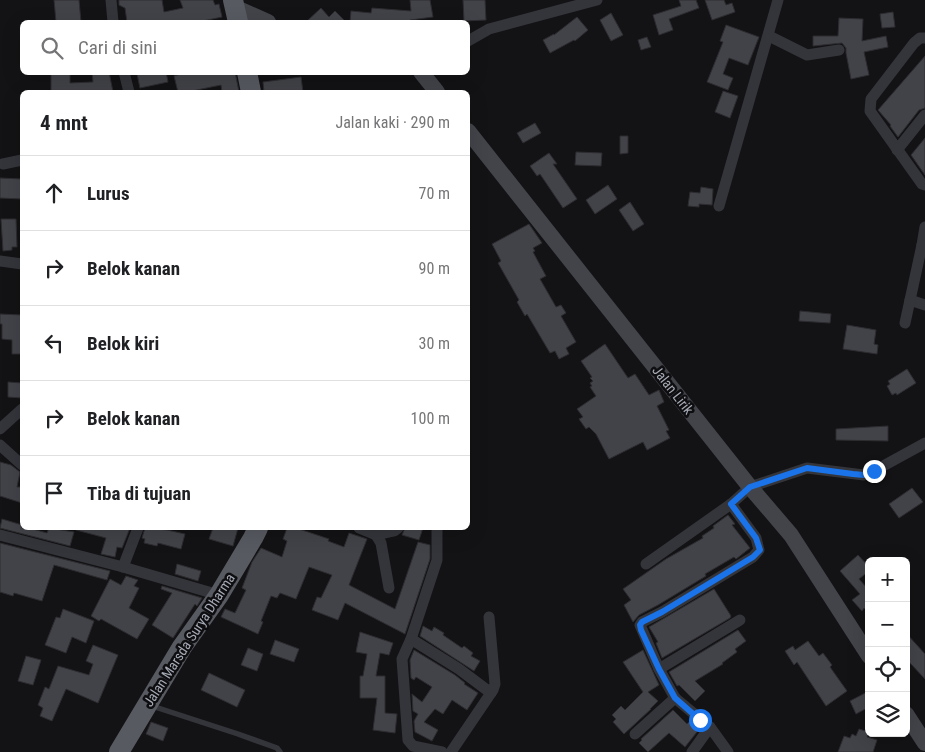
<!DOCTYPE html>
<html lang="id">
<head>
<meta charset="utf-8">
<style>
	body { margin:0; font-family:"Roboto Condensed",sans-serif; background:#f6f6f6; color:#202124 }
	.controls { position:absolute; right:15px; bottom:15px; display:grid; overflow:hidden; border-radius:8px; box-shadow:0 5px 20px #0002 }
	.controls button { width:45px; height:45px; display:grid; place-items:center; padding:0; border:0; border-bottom:1px solid #e0e0e0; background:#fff; color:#202124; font:25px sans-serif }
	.stop { position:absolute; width:15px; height:15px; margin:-11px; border:4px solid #1a73e8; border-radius:50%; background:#fff }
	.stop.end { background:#1a73e8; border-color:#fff; box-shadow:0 1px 5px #0008 }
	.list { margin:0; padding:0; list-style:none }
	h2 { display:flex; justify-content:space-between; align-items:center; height:65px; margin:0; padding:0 20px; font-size:21px }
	h2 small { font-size:16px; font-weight:400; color:#757577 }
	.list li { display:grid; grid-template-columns:32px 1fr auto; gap:15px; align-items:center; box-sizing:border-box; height:75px; padding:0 20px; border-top:1px solid #e0e0e0 }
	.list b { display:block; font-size:19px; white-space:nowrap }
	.list em { font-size:16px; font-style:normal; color:#757577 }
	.icon { flex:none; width:28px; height:28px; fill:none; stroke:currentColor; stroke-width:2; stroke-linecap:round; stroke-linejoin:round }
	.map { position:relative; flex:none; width:925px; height:752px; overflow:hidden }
	.search { position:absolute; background:#fff; box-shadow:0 5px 20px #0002; left:20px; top:20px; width:450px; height:55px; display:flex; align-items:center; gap:12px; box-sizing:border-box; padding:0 18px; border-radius:8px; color:#757577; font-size:19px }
	.panel { position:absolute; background:#fff; box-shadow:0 5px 20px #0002; left:20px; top:90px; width:450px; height:440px; border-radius:8px }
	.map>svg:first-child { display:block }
</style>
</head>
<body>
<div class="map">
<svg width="925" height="752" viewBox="0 0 925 752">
	<rect width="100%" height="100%" fill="#131315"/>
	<g fill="#424348" stroke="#2d2d31">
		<polygon points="54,0 79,0 81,22 56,22"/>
		<polygon points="119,0 162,0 164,12 183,8 180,0 213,0 215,5 219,4 222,17 198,22 176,22 175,21 127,22 125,8 119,5"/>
		<polygon points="410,0 430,0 433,17 410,20 410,22 350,22 351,11 371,13 372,8 411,11"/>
		<polygon points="463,0 485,0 486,20 464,21"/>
		<polygon points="679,0 696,0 699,8 669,19 673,30 659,35 653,15 681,6"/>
		<polygon points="705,0 724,0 726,5 732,3 735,12 712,20"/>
		<polygon points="321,8 329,17 335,11 346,22 306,22"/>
		<polygon points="893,12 895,27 882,28 880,14"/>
		<polygon points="611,13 623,35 611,41 600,20"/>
		<polygon points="577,17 588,30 575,41 574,40 550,53 543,40 554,34 554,35"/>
		<polygon points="839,18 863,19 862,41 886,36 888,47 864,52 869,75 851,79 846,53 846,48 842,43 813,46 813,36 838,36"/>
		<polygon points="726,25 759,37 748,65 729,58 723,74 733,78 728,90 707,82 723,42 720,41"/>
		<polygon points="647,37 651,47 641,50 638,40"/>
		<polygon points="925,56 925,108 919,110 898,137 890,126 891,125 878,110"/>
		<polygon points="51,72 70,72 70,83 93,82 92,72 109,72 113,92 51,92"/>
		<polygon points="146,72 166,72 168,82 140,88 137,74"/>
		<polygon points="188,72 235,72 239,92 222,92 221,85 192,91 193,92 178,92 174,76"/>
		<polygon points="301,77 303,92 264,92 263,82"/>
		<polygon points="723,91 738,96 730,118 715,112"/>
		<polygon points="535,123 541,133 523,143 517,133"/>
		<polygon points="620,136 628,136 628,153 620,154"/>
		<polygon points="925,138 925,175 911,155"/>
		<polygon points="576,152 602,153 601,166 575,165"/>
		<polygon points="549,153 557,164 553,164 577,199 563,208 540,174 537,176 530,166"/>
		<polygon points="0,178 22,179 22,199 0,198"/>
		<polygon points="608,185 617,199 595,214 586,200"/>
		<polygon points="701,187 713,189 712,205 699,204 699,207 688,206 690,192 700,193"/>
		<polygon points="630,202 644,224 633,231 619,210"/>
		<polygon points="1,219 16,219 17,247 12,247 12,250 3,251"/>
		<polygon points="529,224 542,243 533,248 535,251 533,252 546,276 540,279 556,307 561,305 566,313 561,316 576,342 566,348 569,354 559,359 555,351 550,353 527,314 525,316 517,302 519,300 498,263 501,261 492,244"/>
		<polygon points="800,311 831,314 830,323 799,321"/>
		<polygon points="0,314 22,315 22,354 12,354 12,340 2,339 2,324 0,324"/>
		<polygon points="847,325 876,330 874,344 878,345 877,354 843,349"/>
		<polygon points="605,344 628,378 635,374 649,395 659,390 664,402 657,406 669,430 666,431 670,438 647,450 643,442 609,459 596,434 589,427 586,429 579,419 583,417 577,409 596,396 590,387 592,386 590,383 593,381 590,378 592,377 581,361"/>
		<polygon points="907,369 916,383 897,395 896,393 892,395 887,386 890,384 888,381"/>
		<polygon points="8,382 22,383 22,398 8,397"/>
		<polygon points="888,426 888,441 836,440 836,429"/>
		<polygon points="0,462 11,465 20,472 17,487 22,487 22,503 0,496"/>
		<polygon points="912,488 923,502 899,518 889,504"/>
		<polygon points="728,515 735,524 732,525 750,548 736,559 734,557 705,574 706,576 658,605 639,615 633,622 624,605 631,600 623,589 666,559 703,538 702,536 714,528 713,526"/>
		<polygon points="2,519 22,525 22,528 29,528 47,533 49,528 74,532 70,546 0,528"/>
		<polygon points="77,528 130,528 122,548 117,547 115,557 101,554 106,538 76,530"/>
		<polygon points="145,528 167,530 185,534 181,549 158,543 157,546 144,543 145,539 142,538"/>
		<polygon points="213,528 238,528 233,546 209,539"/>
		<polygon points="287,528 296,528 329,539 328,541 344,547 349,533 367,539 349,585 395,609 418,542 430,545 430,559 405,634 345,603 338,620 312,610 317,597 321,598 332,575 309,567 296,599 280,593 277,598 271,596 261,621 263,622 258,634 221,617 225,609 235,613 246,590 242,588 252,562 261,548 282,557 287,541 283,539"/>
		<polygon points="405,528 423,528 419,540 402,535"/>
		<polygon points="0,543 110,571 107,580 54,565 42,601 14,593 13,596 0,592"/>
		<polygon points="858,555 869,567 869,571 859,579 867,588 869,586 869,613 864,608 862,611 852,600 860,594 840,571"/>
		<polygon points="177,564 201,571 198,581 175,574"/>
		<polygon points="126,576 138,580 134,586 139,588 129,608 149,619 137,639 101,619 99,621 91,616 110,579 121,585"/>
		<polygon points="162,586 202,598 197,606 195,604 173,638 152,625 172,593 161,589"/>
		<polygon points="714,589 731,616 730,618 662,658 656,643 658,642 649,627"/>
		<polygon points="63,609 94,621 86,643 72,637 66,653 45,645 56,617 60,618"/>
		<polygon points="423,626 432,631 434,627 444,633 443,635 462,648 464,646 473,653 471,656 480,661 474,671 420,636"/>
		<polygon points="738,630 746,641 735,649 737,652 722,663 723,664 695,681 705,691 695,701 679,685 677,686 669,672"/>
		<polygon points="360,632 393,643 389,655 380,653 376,676 385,676 385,713 397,714 395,733 373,730 377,698 360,698 360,676 363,676 367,654 356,652"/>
		<polygon points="906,633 925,654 925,679 910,663 906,666"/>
		<polygon points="275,640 299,649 294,662 270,654"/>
		<polygon points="808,641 819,656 823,653 832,665 830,667 847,691 826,706 797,662 794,665 785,651 793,646 795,650"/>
		<polygon points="93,645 118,655 98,703 66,689 52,721 40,716 43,708 38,705 45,687 49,689 58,666 89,675 93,664 86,661"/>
		<polygon points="248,648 263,654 257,671 241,665"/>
		<polygon points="414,650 455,675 465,683 464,684 478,693 467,710 452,700 443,714 435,709 424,722 438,730 432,741 415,732 414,721 418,714 413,711 412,694 422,702 432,687 416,677 414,680 411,678 410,660"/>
		<polygon points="643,650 659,685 648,692 658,701 650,709 651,709 624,734 613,722 616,719 612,715 621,706 625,710 643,692 623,662"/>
		<polygon points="26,656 41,660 33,685 18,681"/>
		<polygon points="209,673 245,690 237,707 201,690"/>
		<polygon points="869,691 869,707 856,714 850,701"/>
		<polygon points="673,710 687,724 690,721 700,728 685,747 669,733 648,752 639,743 642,740 641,739"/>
		<polygon points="151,722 168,728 163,741 146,734"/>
		<polygon points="859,729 869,732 867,737 877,740 873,752 838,752 844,736 850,738 852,734 856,736"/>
	</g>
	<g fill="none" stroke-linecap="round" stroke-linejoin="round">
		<polyline stroke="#34353a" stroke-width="5.5" points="152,706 238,734 277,748 280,752"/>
		<g stroke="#34353a" stroke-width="11">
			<polyline points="111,0 113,22"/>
			<polyline points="769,36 807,55 839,50"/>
			<polyline points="925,38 920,38 914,43 871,99 870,111 922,184 925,185"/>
			<polyline points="468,41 489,29 597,0"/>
			<polyline points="124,72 129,92"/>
			<polyline points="897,150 925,115"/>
			<polyline points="3,164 22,160"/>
			<polyline points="719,206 778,0"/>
			<polyline points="922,245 925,227"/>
			<polyline points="0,261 22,264"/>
			<polyline points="910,300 925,305"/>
			<polyline points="905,323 922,245 925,246"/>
			<polyline points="0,429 22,409"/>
			<polyline points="0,445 22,465"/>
			<polyline points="359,528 376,535 381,543 389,588"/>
			<polyline points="0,535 123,567 219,595"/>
			<polyline points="376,535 394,531 398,528"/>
			<polyline points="646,564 731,504 750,487 807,468 864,475 874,471 925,443"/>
			<polyline points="123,567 138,528"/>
			<polyline points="411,639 437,560 437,528"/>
			<polyline points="659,669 740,620"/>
			<polyline points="635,734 675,698"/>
			<polyline points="442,752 413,746 408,740 402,659 411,639 459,669 491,693"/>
			<polyline points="451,752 493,690 495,684 489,617"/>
			<polyline points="692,752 710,727"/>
			<polyline points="728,752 710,727 675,698 659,669 640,625 642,622 662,612 753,557 759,550 756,538 731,504"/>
		</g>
		<g stroke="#42444a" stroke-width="16">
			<polyline points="234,7 268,22"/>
			<polyline points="421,72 437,92"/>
			<polyline points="468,131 750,487 791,535 869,656"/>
			<polyline points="906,714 925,743"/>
		</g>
		<g stroke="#585a62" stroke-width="20">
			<polyline points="233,0 238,22"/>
			<polyline points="247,72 251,92"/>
			<polyline points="119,752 182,647 219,595 253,538 258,528"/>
		</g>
	</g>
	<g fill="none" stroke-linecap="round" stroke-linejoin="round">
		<polyline stroke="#1a73e8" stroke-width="6" points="700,720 675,698 659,669 641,630 640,625 642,622 662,612 753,557 760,550 756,538 731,504 750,487 807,468 853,474 864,475 874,471"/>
	</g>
	<g text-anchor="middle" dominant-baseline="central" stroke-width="5" stroke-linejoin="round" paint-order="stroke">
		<g font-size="14" fill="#a5aab5" stroke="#0e0e10">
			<text transform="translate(673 390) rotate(52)">Jalan Lirik</text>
			<text transform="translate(189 640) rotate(-57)">Jalan Marsda Surya Dharma</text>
		</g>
	</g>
</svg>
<div class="controls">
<button>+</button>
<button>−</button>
<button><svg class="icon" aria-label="locate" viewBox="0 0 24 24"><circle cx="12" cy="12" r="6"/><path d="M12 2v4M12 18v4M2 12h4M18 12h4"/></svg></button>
<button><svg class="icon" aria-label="layers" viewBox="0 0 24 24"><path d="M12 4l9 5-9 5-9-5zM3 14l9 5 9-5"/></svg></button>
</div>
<div class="stop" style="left:700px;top:720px"></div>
<div class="stop end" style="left:874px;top:471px"></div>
<div class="search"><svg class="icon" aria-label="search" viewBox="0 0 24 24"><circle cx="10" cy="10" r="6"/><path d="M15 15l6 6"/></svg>Cari di sini</div>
<section class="panel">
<h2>4 mnt<small>Jalan kaki · 290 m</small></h2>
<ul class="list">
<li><svg class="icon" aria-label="ahead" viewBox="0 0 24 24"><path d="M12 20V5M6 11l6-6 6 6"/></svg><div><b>Lurus</b></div><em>70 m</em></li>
<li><svg class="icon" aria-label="right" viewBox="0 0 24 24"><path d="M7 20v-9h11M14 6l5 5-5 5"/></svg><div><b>Belok kanan</b></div><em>90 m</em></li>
<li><svg class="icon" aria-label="left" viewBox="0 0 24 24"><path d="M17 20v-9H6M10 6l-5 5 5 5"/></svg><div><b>Belok kiri</b></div><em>30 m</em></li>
<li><svg class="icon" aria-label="right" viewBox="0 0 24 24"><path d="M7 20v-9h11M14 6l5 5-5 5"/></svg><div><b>Belok kanan</b></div><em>100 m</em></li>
<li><svg class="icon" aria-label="arrive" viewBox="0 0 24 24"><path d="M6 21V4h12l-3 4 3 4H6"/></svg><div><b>Tiba di tujuan</b></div></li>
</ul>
</section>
</div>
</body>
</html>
